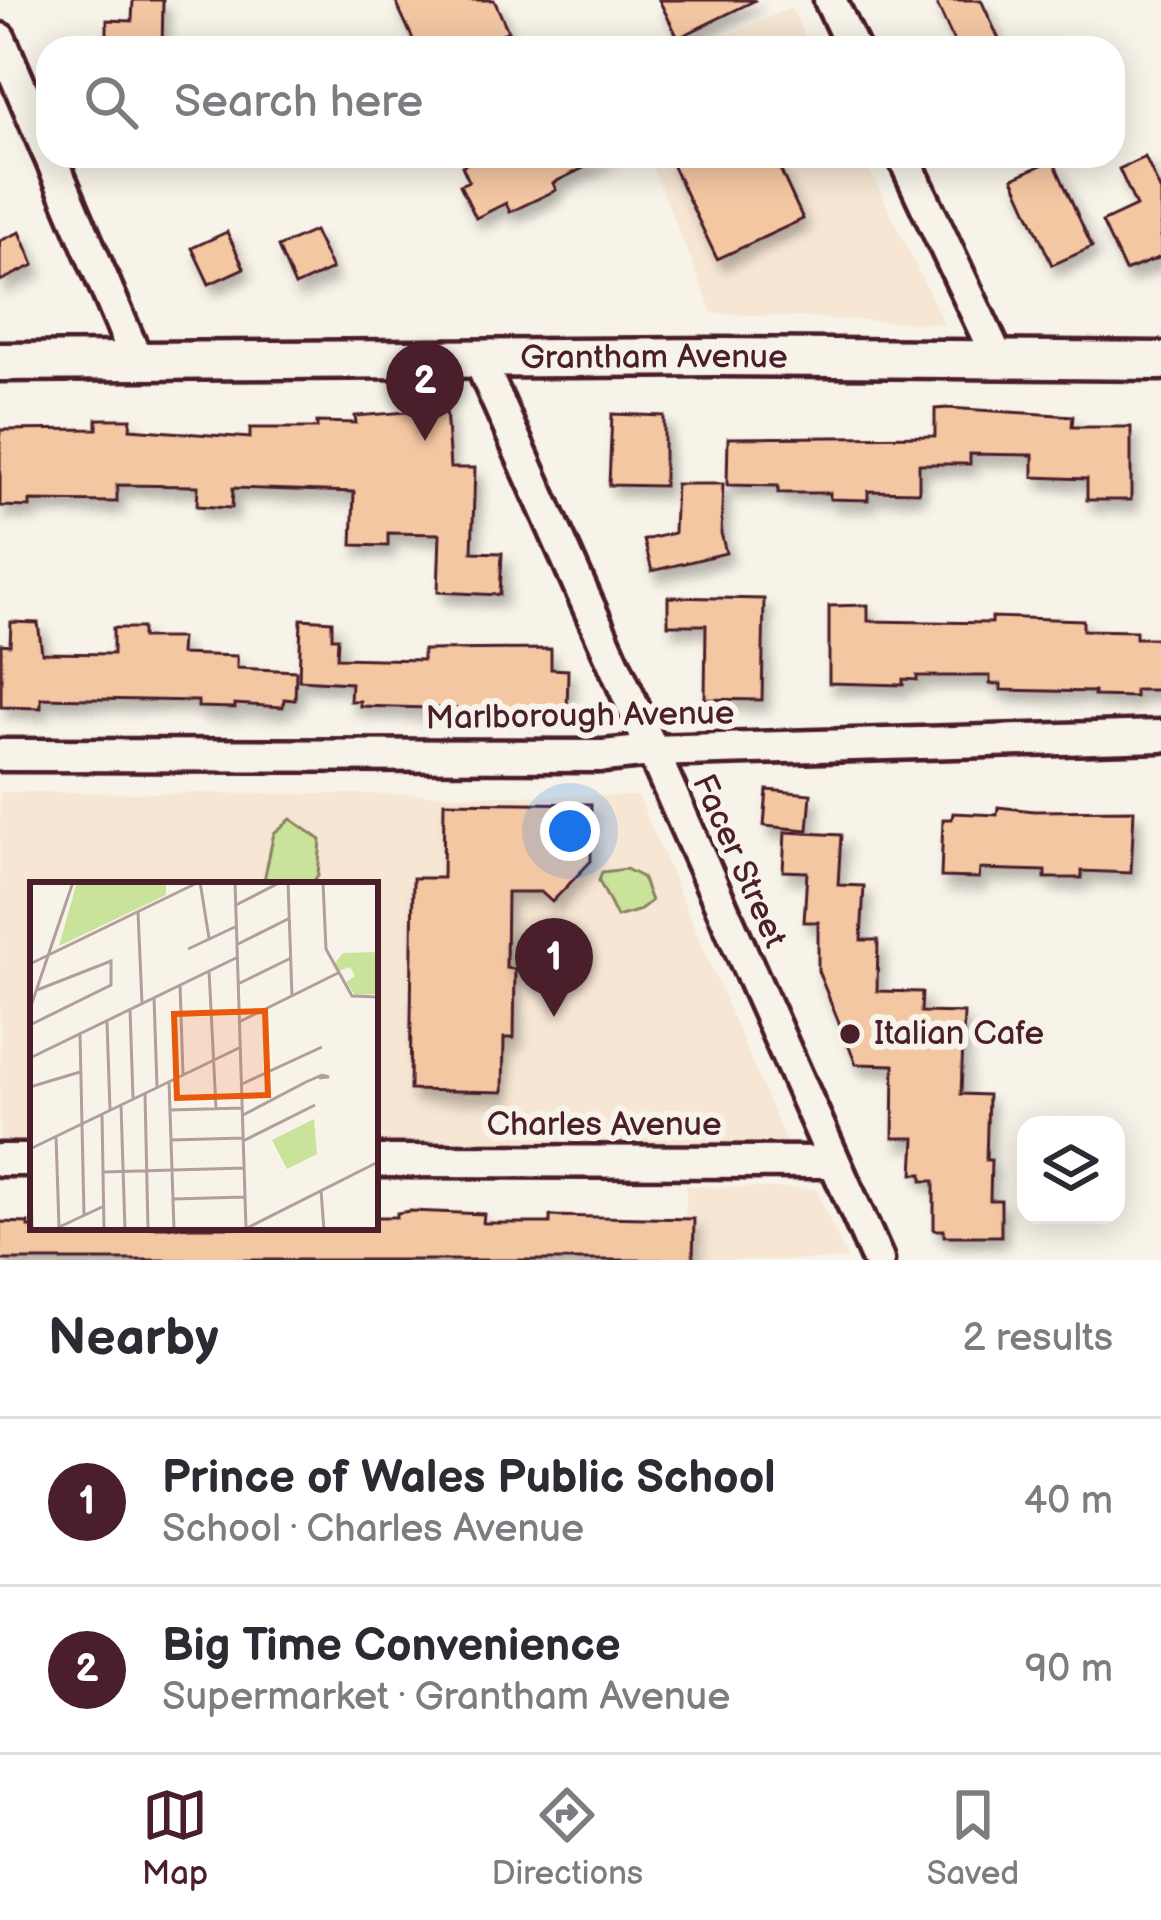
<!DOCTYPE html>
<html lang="en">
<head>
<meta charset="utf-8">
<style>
	body { margin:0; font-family:"Balsamiq Sans",sans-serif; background:#f7f7f7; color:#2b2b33 }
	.controls { position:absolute; right:36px; bottom:36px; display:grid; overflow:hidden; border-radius:24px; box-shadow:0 6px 30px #0003 }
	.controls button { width:108px; height:108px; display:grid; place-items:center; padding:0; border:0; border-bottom:3px solid #e1e1e2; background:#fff; color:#2b2b33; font:60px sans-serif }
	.you { position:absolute; left:570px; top:831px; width:42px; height:42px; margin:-30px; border:9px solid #fff; border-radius:50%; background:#1a73e8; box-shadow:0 0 0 18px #1a73e833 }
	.badge { display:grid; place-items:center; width:78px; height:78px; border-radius:50%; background:#4a1f2b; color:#fff; font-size:39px; font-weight:700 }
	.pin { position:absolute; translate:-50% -99px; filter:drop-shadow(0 3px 6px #0008) }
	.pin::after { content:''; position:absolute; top:63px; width:42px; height:36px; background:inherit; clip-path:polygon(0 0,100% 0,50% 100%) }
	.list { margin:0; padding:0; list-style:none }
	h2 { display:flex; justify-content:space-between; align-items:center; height:156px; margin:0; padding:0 48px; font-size:51px }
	h2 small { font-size:39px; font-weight:400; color:#7c7c81 }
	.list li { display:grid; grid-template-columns:78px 1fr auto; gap:36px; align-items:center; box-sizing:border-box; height:168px; padding:0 48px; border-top:3px solid #e1e1e2 }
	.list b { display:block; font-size:45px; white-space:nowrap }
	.list p { margin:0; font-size:39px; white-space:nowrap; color:#7c7c81 }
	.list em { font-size:39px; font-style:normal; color:#7c7c81 }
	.icon { flex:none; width:66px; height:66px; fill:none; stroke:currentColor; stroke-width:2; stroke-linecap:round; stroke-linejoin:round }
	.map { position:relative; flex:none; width:1161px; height:1260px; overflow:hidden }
	.search { position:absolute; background:#fff; box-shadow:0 6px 30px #0003; left:36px; right:36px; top:36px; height:132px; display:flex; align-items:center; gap:30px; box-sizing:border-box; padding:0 42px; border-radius:36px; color:#7c7c81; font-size:45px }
	.sheet { height:492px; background:#fff }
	nav { display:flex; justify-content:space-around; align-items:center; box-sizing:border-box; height:168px; border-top:3px solid #e1e1e2; background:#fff; font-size:33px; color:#7c7c81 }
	nav a { display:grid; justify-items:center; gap:6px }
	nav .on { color:#4a1f2b }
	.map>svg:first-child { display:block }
</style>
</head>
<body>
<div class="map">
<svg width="1161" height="1260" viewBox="0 0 1161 1260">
	<defs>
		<filter id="shadow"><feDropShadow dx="6" dy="10" stdDeviation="6" flood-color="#0004"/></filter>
	</defs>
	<rect width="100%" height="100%" fill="#f7f3e8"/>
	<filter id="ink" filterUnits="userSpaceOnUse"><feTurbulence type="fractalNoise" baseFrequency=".00833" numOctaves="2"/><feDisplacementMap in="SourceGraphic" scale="24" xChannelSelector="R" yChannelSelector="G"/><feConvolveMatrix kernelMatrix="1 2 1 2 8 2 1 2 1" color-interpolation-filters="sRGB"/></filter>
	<g filter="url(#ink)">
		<g fill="#f6e6d3">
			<polygon points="791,8 811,48 696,48"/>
			<polygon points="648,156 863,156 944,324 713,313"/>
			<polygon points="0,792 638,796 789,1149 375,1149 375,885 33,885 33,1149 0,1149"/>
			<polygon points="686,1186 816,1189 847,1260 685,1260"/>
		</g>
		<g fill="#cae39a" stroke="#8a8162" stroke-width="3">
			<polygon points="291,819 321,840 318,875 311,885 263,885 274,833"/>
			<polygon points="626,869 642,877 651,901 638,911 617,917 599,881 602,872"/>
		</g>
		<g fill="#f4c7a3" stroke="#4a1f2b" stroke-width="3" filter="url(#shadow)">
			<polygon points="133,0 163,0 162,48 107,48 107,20 132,21"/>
			<polygon points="395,0 494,0 508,31 502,34 508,48 417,48"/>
			<polygon points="659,0 756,0 678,38"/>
			<polygon points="935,0 981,0 1003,48 957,48"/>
			<polygon points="482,156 608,156 553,183 556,190 510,212 506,203 476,218 460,185 469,181 462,166"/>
			<polygon points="668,156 774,156 803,219 717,259"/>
			<polygon points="1145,157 1161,192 1161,257 1125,271 1102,222 1136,206 1119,169"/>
			<polygon points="1053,160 1092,247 1052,265 1013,178"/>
			<polygon points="314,231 332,269 295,286 278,247"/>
			<polygon points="20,232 34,265 0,281 0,241"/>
			<polygon points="227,232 244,268 209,284 192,248"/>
			<polygon points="948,408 1073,416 1072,427 1131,427 1131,500 1087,500 1087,479 1033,477 1033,455 970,454 970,464 919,464 919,492 868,491 868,500 830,499 830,493 778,493 778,486 727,485 728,438 935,436 935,409"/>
			<polygon points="446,409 450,468 475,468 472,552 502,553 500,595 438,592 440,534 388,533 388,546 352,545 354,492 233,488 232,508 197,506 198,486 117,485 117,502 30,501 30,507 0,506 0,430 97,429 97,419 131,419 130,429 250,438 250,428 317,428 317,422 356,423 355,416"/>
			<polygon points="612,414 664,416 664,486 609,485"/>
			<polygon points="676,484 723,484 721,533 726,553 652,571 644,540 674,533"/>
			<polygon points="668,597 764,599 762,700 705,699 706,625 668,625"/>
			<polygon points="868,605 868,621 992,623 992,617 1083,620 1083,630 1136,631 1136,638 1161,638 1161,690 1135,690 1135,697 1094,696 1094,692 1001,690 1001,684 990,684 990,676 917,676 917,680 903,679 903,685 829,683 829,606"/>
			<polygon points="301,619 332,621 332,638 338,638 337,658 423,660 423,650 551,649 551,669 568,670 567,712 360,706 360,701 350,701 351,683 299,680"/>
			<polygon points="11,622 38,623 42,653 113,654 113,628 142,628 142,638 181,638 180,654 237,656 237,668 296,671 295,700 284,699 283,707 235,704 235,708 198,707 198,701 41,698 41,708 1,707 1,644 10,645"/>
			<polygon points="767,790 811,794 808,830 764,826"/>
			<polygon points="444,802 591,804 591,861 552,902 541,892 507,892 506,968 515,969 514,1038 504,1038 503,1092 410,1090 413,878 443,878"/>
			<polygon points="998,807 1034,811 1134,810 1131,873 1082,871 1082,878 1045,878 1045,871 980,869 979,878 941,877 943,819 952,819 953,813 997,815"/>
			<polygon points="785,832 841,835 838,885 864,886 861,940 878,940 877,991 922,992 921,1012 964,1013 961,1094 988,1095 986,1160 991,1160 990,1200 1001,1200 1001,1236 944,1236 944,1230 934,1230 934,1181 922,1181 922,1174 913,1174 915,1138 893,1138 894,1065 856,1064 818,971 818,922 804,922 807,872 783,871"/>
			<polygon points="410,1211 484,1214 483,1223 550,1223 550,1216 694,1219 693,1260 0,1260 0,1222 28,1223 28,1227 375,1227 375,1217 397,1217 397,1213"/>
		</g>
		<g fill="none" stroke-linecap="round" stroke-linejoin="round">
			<g stroke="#4a1f2b" stroke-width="39">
				<g id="minor">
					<polyline points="830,0 853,48"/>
					<polyline points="0,39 48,152"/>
					<polyline points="50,156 138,363"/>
					<polyline points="903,156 998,359"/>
					<polyline points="479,359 878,1260"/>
					<polyline points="0,755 604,756 651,751 1161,736"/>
					<polyline points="0,1160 33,1160"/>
					<polyline points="375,1161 833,1162"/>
				</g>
			</g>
			<g stroke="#4a1f2b" stroke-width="45">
				<g id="tertiary">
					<path id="s1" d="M 0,362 L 715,357 L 1161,361"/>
				</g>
			</g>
			<use href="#minor" stroke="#f7f3e8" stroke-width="30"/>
			<use href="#tertiary" stroke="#f7f3e8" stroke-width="36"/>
		</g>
	</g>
	<circle fill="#4a1f2b" stroke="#f7f3e8" stroke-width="4.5" cx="850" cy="1034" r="12"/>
	<g text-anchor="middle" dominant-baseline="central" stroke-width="12" stroke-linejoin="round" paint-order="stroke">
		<g font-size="33" fill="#4a1f2b" stroke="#f7f3e8">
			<text stroke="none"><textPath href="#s1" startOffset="654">Grantham Avenue</textPath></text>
			<text transform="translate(580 716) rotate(-1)">Marlborough Avenue</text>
			<text transform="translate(739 861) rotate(66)">Facer Street</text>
			<text x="604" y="1125">Charles Avenue</text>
		</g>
		<g font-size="33" fill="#4a1f2b" stroke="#f7f3e8" text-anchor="start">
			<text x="874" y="1034">Italian Cafe</text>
		</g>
	</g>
	<g transform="translate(30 882)">
		<rect width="348" height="348" fill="#f7f3e8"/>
		<path d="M 47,0 L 136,0 L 136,13 L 29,64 ZM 348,70 L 348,112 L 325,113 L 316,100 L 325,94 L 320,85 L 309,89 L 305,81 L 313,71 ZM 284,237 L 287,272 L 257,287 L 242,258 Z" fill="#cae39a"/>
		<path fill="none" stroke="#b29e9c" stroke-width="3" d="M 170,0 L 179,56M 205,0 L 216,346M 258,0 L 262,115M 293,0 L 296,67 L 322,114 L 348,115M 206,23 L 251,0M 108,30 L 112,121M 208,62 L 260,36M 158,67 L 207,44M 0,82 L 169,0M 179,88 L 186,226M 150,102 L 153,192M 208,102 L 261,76M 124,115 L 127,205M 0,127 L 43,0M 100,127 L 103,216M 77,140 L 80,228M 209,140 L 308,91M 0,143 L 81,103 L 81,79 L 7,108M 50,152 L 54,333M 0,176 L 208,75M 139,199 L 144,348M 212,202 L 292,165M 0,205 L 50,190M 115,211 L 118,348M 91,223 L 95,348M 140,228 L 212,226M 72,232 L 74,348M 213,233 L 276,200 L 292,193 L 299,195 L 289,196M 0,252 L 2,348M 26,254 L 29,345M 141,258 L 213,256M 213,259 L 285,223M 0,267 L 211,165M 73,290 L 214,286M 291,309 L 294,348M 143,317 L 215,315M 23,348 L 74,324M 213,348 L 348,280"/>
		<path fill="#e8590c" fill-opacity="0.15" stroke="#e8590c" stroke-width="6" d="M 235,129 L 238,213 L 147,216 L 144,132 Z"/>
		<rect width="348" height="348" fill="none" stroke="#4a1f2b" stroke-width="6"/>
	</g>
</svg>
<div class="controls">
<button><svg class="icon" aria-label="layers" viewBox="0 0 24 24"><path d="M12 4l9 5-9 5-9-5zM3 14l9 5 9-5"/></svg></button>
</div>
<div class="you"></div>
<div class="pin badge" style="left:554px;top:1017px">1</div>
<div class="pin badge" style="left:425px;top:441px">2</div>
<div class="search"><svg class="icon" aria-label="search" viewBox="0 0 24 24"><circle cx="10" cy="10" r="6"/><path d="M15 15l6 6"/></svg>Search here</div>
</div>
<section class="sheet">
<h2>Nearby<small>2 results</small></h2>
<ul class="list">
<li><span class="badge">1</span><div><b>Prince of Wales Public School</b><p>School · Charles Avenue</p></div><em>40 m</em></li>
<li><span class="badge">2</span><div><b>Big Time Convenience</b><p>Supermarket · Grantham Avenue</p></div><em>90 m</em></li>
</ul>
</section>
<nav>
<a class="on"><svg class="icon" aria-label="map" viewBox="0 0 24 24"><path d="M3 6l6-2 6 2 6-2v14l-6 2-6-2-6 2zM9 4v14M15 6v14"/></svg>Map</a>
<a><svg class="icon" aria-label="directions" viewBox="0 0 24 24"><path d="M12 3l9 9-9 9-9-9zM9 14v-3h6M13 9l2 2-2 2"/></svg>Directions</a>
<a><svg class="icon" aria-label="saved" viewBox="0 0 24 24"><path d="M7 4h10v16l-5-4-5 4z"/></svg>Saved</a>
</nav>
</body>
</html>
